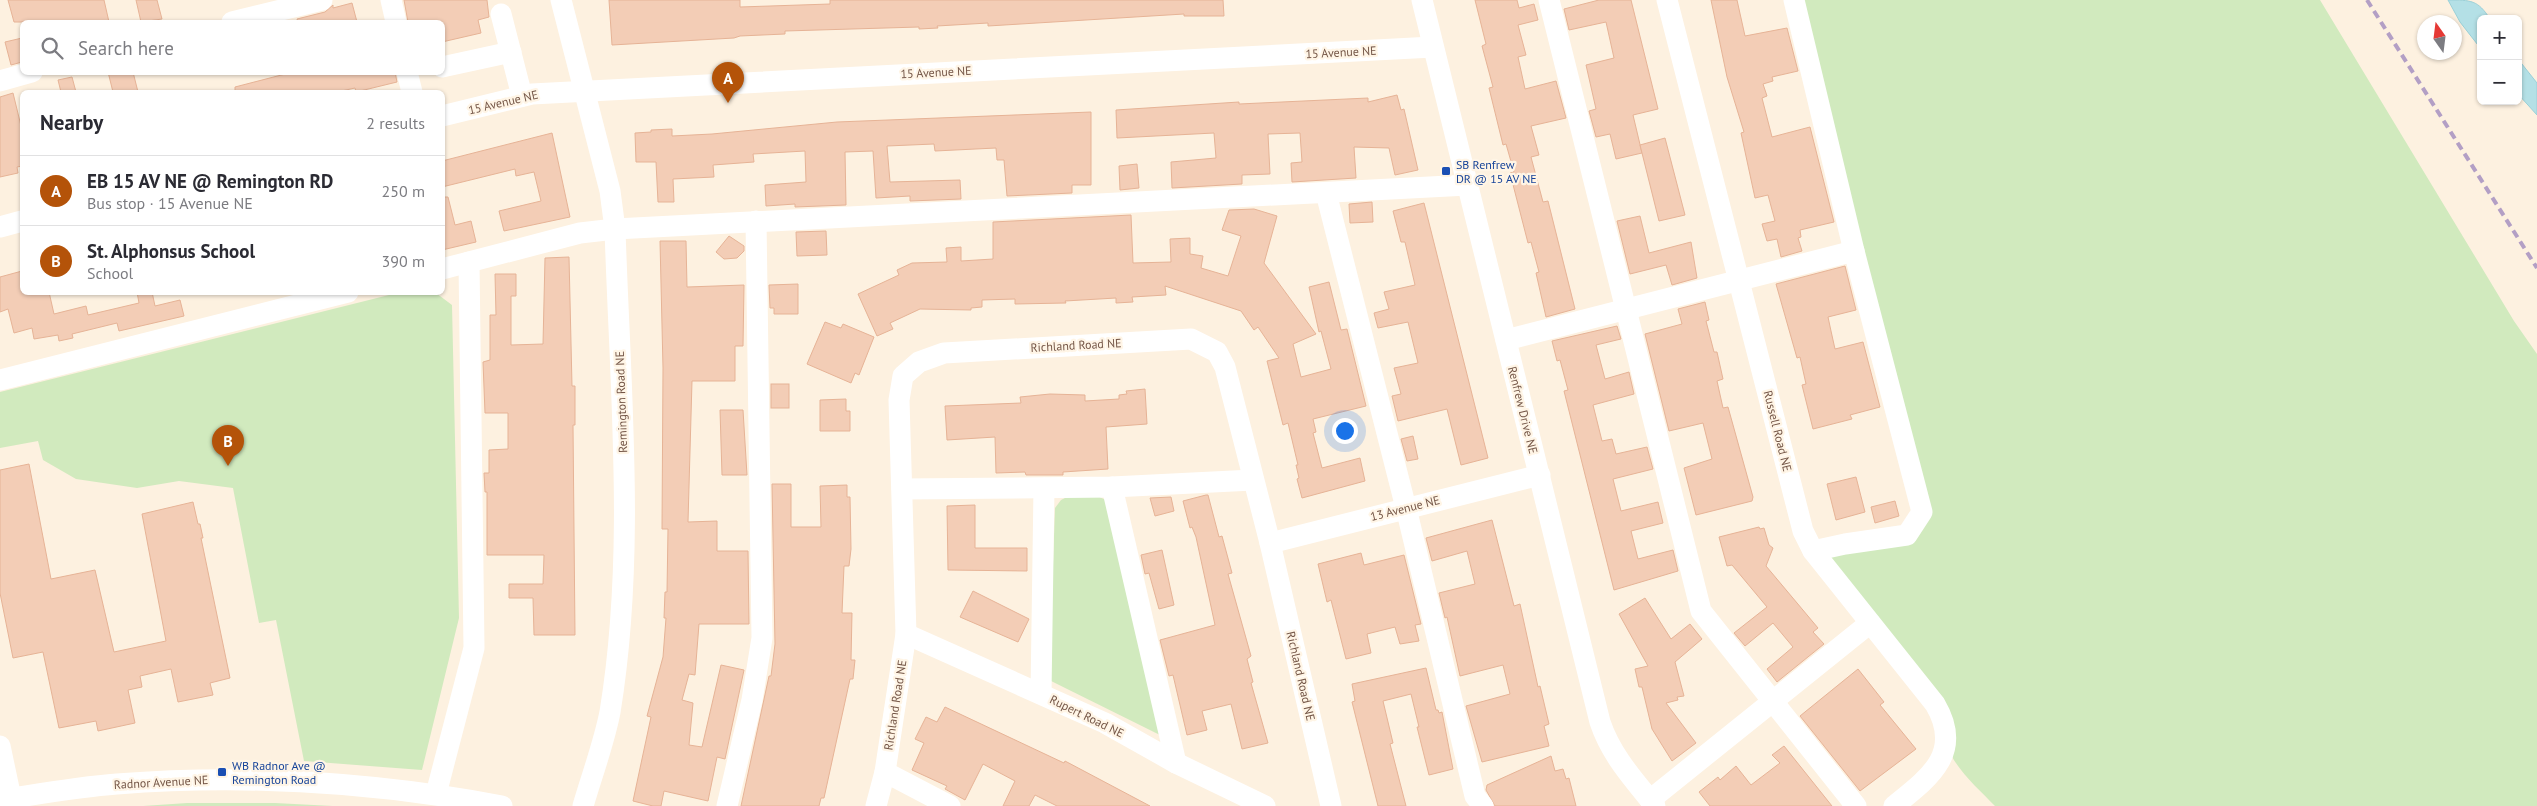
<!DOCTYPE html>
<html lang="en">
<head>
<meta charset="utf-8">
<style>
	body { margin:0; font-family:"PT Sans",sans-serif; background:#f7f7f7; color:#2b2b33 }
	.controls { position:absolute; right:15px; top:15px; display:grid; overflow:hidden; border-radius:8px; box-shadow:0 1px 4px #0004 }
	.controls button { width:45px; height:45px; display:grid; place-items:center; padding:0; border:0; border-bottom:1px solid #e1e1e2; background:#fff; color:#2b2b33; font:25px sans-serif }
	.compass { position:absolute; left:2417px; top:15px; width:45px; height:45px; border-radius:50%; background:#fff; box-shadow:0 1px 4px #0004; rotate:346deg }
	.you { position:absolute; left:1344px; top:430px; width:18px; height:18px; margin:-12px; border:4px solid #fff; border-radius:50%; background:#1a73e8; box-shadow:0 0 0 8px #1a73e833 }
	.badge { display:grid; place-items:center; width:32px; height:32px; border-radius:50%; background:#b45309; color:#fff; font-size:16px; font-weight:700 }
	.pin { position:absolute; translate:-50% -41px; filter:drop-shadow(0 1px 2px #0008) }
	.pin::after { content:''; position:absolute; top:26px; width:18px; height:15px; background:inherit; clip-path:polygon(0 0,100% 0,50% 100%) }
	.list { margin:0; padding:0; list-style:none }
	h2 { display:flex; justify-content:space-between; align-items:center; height:65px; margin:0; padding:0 20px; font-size:21px }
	h2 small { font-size:16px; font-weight:400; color:#7c7c81 }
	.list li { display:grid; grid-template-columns:32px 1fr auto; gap:15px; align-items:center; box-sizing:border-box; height:70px; padding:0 20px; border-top:1px solid #e1e1e2 }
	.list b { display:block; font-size:19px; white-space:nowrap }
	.list p { margin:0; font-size:16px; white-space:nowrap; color:#7c7c81 }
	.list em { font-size:16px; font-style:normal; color:#7c7c81 }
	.icon { flex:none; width:28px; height:28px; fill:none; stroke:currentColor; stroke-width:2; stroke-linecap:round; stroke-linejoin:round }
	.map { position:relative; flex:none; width:2537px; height:806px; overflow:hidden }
	.search { position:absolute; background:#fff; box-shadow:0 1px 4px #0004; left:20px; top:20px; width:425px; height:55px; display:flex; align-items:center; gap:12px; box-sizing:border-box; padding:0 18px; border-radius:8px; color:#7c7c81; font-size:19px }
	.panel { position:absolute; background:#fff; box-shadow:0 1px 4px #0004; left:20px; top:90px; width:425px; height:205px; border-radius:8px }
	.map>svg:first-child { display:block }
</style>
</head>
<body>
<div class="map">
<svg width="2537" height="806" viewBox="0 0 2537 806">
	<rect width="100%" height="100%" fill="#fdf1e0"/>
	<g fill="#d1eabe">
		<path d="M 1794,0 L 2320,0 L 2514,321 L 2537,354 L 2537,806 L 1995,806 C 1976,786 1945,761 1945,732 L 1813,551 L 1907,535 L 1922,512 Z"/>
		<polygon points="397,293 436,293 452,305 459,618 422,770 304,761 276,620 259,623 233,488 179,481 137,488 76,479 43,460 38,441 0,448 0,392"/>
		<polygon points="1073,494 1095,495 1106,500 1168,739 1049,680 1055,508 1061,500"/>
		<polygon points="187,803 275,803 333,806 143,806"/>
	</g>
	<g fill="#b4e0e6" stroke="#9ad0d8">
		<path d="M 2448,0 C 2471,0 2478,0 2490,19 L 2481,19 L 2481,49 L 2460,22 Z"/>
		<polygon points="2518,59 2537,83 2537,115 2518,94"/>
	</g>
	<g fill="#f3cdb6" stroke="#e6b396">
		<polygon points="8,0 104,0 109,22 14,22"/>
		<polygon points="136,0 157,0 162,19 141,22"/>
		<polygon points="404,0 487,0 489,17 478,20 481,33 442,42 442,22 408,22"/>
		<polygon points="609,0 740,0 740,7 830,4 830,0 1223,0 1224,16 1184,16 1184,14 988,26 988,23 937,26 938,28 919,29 919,27 785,31 785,34 740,36 734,38 612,45"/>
		<polygon points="1475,0 1517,0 1519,8 1534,4 1538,20 1518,25 1526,55 1518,57 1525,89 1556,81 1566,118 1531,126 1539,155 1531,157 1543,202 1548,201 1575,309 1546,317 1536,273 1539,272 1531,242 1528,243 1510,173 1514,172 1506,144 1503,145 1489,88 1493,87 1482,46 1486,44"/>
		<polygon points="1599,0 1631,0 1658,109 1633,115 1642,153 1616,159 1610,134 1596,137 1589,111 1596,109 1586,65 1614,58 1606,22 1569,30 1564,9"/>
		<polygon points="1711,0 1737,0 1745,36 1787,28 1798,71 1772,77 1773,81 1763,84 1767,96 1762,98 1772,137 1810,127 1834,222 1800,230 1801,237 1798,238 1802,251 1781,257 1777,239 1767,241 1762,224 1775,221 1768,195 1755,198 1741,133 1744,132 1727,77"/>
		<polygon points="352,3 357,22 298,22 297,19 325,12 333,5 333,8"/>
		<polygon points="22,38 22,62 11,65 5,42"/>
		<polygon points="108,72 133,72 138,92 113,92"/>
		<polygon points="293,72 395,72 397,82 356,92 355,88 337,92 235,92 235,87"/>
		<polygon points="72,77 76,92 61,92 58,80"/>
		<polygon points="13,93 22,130 22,166 17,167 18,173 0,177 0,97"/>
		<polygon points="1397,95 1401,110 1404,109 1418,170 1395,175 1389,148 1354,147 1356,178 1292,182 1291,163 1302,162 1300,133 1268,134 1270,174 1242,175 1242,184 1172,188 1171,162 1216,158 1214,133 1117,138 1116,110 1239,102 1239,104 1368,98 1368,102"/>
		<polygon points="1091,112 1091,185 1072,185 1072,193 1007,196 1004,160 997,160 996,148 935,151 934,144 887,146 890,182 960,180 961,199 910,201 910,196 876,198 873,151 845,152 846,205 795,207 795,204 766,206 765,185 806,182 805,151 753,154 754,162 713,165 714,177 673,179 674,202 658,202 656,162 636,162 635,133 651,132 651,130 672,129 672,136 712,134 837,122"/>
		<polygon points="552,133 570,217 504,231 499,211 541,201 534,172 516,176 515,169 442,187 442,161"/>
		<polygon points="1665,138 1685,215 1659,221 1640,145"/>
		<polygon points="1137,164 1139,188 1120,190 1119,166"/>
		<polygon points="442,197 448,197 455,225 471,221 476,242 442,250"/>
		<polygon points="1372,202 1373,222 1350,223 1349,204"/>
		<polygon points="1424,203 1488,458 1461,465 1447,409 1398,421 1392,396 1401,394 1394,368 1418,363 1408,322 1378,328 1374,313 1389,309 1384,292 1415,285 1405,242 1401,242 1393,211"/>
		<polygon points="1254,209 1277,216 1264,263 1316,334 1293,344 1301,377 1331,369 1321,331 1319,332 1309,287 1329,282 1341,330 1347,329 1366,406 1313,419 1316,432 1313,433 1322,468 1360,458 1365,481 1302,498 1297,479 1299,478 1296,465 1298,465 1288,423 1283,425 1267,361 1279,358 1258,327 1254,330 1241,311 1165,286 1166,295 1132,297 1133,302 1116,303 1116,298 1065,301 1066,303 1015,304 1015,299 982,300 982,307 971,308 971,310 920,309 890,323 893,329 877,336 858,294 899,275 897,270 912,263 947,262 946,248 961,247 961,261 993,259 993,222 1131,215 1133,263 1171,262 1170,239 1190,238 1190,254 1203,256 1201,268 1228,276 1241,236 1222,230 1229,210"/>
		<polygon points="1640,216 1649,253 1691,242 1697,278 1672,285 1666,265 1630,274 1617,221"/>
		<polygon points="826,231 827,255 797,256 796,232"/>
		<polygon points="729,236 744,246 744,251 737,258 724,259 716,252"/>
		<polygon points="660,241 686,241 687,287 744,285 743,346 735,346 735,381 692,381 688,522 717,521 717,551 748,551 749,624 699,624 695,675 689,674 682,700 693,703 689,745 702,747 721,665 744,670 725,759 717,757 708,801 664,791 661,806 653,806 633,801 651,717 647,716 663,657 666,618 664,618 665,592 667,592 668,529 662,529 663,368"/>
		<polygon points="569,257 572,386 575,386 575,425 573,425 575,635 534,635 533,598 509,598 509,584 543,584 544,555 487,555 487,492 485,492 484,473 489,473 489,450 508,449 508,413 485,413 483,362 490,360 490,315 496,315 495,274 516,274 516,296 511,296 511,345 543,344 545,258"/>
		<polygon points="1845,266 1856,310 1828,317 1831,331 1835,349 1863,342 1880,407 1850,415 1852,419 1813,429 1802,385 1806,384 1800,357 1797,358 1776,284"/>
		<polygon points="22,271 22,292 49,292 54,314 86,306 88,315 139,303 137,292 152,292 155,306 180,300 184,316 119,331 117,323 72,334 73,338 59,341 58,335 34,339 32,328 14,333 8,309 0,312 0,277"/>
		<polygon points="798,284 798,314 774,314 774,308 770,308 769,285"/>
		<polygon points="1705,302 1709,320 1706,321 1714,352 1717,352 1723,379 1717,381 1723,408 1728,407 1753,497 1752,501 1696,515 1684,468 1712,459 1703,423 1669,431 1645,334 1682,324 1678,309"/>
		<polygon points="825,322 841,328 843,324 874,337 859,375 855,373 851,383 807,364"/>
		<polygon points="1617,326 1621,339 1596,345 1605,379 1629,372 1634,394 1593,405 1602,441 1612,439 1616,454 1647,447 1653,469 1613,479 1621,511 1658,502 1663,523 1631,531 1638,559 1673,550 1678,571 1614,590 1564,391 1568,390 1560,360 1557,361 1552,341"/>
		<rect x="771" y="384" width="18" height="24"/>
		<polygon points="1145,389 1147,424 1106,427 1108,469 1063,472 1063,475 1026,475 1025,472 996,473 995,437 947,440 945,406 1021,403 1020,397 1050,394 1085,395 1085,401 1119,399 1119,395 1127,394 1126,391"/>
		<polygon points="846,399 846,411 850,411 850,431 820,431 820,400"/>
		<polygon points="720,410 743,410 747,475 722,475"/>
		<polygon points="1413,436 1418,459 1407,461 1401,439"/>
		<polygon points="29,464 51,579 95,570 114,652 166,641 142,514 193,502 198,524 200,524 203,538 201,538 230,678 210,683 213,695 178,702 171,669 140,676 142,687 128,690 135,723 98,731 96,721 59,728 43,652 13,658 0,593 0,470"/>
		<polygon points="1856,477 1865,512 1836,520 1827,484"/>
		<polygon points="772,484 791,484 791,527 821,527 820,486 847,485 847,497 850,497 851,549 849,566 844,566 842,613 852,613 851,660 855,660 853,679 850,679 824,798 821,798 819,806 741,806 769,676 771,676 775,644"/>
		<polygon points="1206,495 1208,495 1219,537 1222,536 1232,573 1228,574 1251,656 1247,659 1253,682 1251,683 1268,743 1242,749 1231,704 1202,711 1207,730 1187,735 1173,675 1169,676 1160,640 1215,625 1196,537 1192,527 1190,528 1183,501"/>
		<polygon points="1171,497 1174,511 1155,516 1150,498"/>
		<polygon points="1895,501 1899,516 1875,523 1871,507"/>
		<polygon points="975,505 975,548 1027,548 1027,571 948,570 947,506"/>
		<polygon points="1492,520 1514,606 1520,604 1538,687 1540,686 1549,724 1544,726 1549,746 1482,762 1466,706 1510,694 1503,665 1460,676 1447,617 1445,618 1439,593 1475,584 1467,551 1432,561 1426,538"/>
		<polygon points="1759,527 1760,529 1764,528 1769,545 1773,548 1766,566 1818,628 1813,632 1824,644 1777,682 1767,669 1793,647 1773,623 1745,646 1734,633 1767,607 1732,565 1727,566 1719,537"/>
		<polygon points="1162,550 1174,605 1159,609 1149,573 1145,574 1141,555"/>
		<polygon points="1361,553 1364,565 1404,555 1421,624 1415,625 1419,641 1400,644 1395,627 1367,634 1371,653 1346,659 1331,600 1327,602 1318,564"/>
		<polygon points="973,591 1029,619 1018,642 960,617"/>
		<polygon points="1645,598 1671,639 1690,624 1702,639 1675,662 1684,696 1677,697 1678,700 1666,703 1696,743 1672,761 1652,729 1642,687 1639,687 1635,669 1648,666 1619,614"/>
		<polygon points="1426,668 1436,710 1438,710 1439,713 1442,712 1453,769 1429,775 1417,727 1419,727 1411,694 1383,701 1393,743 1390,744 1406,806 1378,806 1352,702 1355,701 1352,684"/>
		<polygon points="1858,669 1884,702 1880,705 1916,749 1860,791 1800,716"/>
		<polygon points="945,707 1064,763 1065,761 1150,806 1057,806 1035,795 1029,806 1003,806 1015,781 983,764 965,800 945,789 947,786 912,770 924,743 915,739 926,717 937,722"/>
		<polygon points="1784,746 1832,806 1710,806 1699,792 1718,777 1720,780 1736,766 1751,785 1780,763 1772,755"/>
		<polygon points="1551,756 1555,771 1563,769 1566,779 1569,778 1576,806 1495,806 1486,790 1487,785"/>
	</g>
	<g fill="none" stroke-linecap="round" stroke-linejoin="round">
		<g stroke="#fff" stroke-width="21">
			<polyline points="391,0 396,22"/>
			<path d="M 561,0 L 610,191 L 615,229 C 620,389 636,553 610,712 C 604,743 592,775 583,806"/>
			<path d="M 1422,0 L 1600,722 C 1611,755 1633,779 1655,806"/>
			<polyline points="1549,0 1701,611 1856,806"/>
			<path d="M 1667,0 L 1803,531 L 1813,551 L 1935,704 C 1964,753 1929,778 1894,806"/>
			<polyline points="1794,0 1854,251 1922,512 1907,535 1845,544 1813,551"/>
			<polyline points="501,14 522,96"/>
			<polyline points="232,22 322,0"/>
			<polyline points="442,67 511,52"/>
			<polyline points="407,72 412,92"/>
			<polyline points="0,81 32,72"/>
			<polyline points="442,116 532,94 1433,47"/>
			<polyline points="1326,193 1406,508 1475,796 1483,806"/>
			<polyline points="0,227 22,221"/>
			<polyline points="442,269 580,233 615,229 1468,185"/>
			<polyline points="1506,340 1854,251"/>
			<polyline points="0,380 348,292"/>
			<polyline points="1112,487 1176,763"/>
			<polyline points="902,489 1112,487 1253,480"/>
			<polyline points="1270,543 1540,475"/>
			<polyline points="906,634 1105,723 1176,763 1265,806"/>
			<polyline points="1041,694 1044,488"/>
			<polyline points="0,746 11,798"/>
			<polyline points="885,772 950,806"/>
			<polyline points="436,794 474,648 469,262"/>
			<path d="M 0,800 C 39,794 77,787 117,784 C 246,774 374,782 502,806"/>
			<polyline points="1650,800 1870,623"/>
			<polyline points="727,806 752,700 762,638 756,221"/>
			<polyline points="876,806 885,772 906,634 899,400 903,376 919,362 944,353 1191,339 1217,352 1225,367 1270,543 1331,806"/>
		</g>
		<polyline stroke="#b39fc5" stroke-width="4" stroke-dasharray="8 5" stroke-linecap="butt" points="2367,0 2537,268"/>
	</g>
	<g fill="#1a4fb4" stroke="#fff5e6" stroke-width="2">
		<rect x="1441" y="166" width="10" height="10" rx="2.5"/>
		<rect x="217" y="767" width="10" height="10" rx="2.5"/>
	</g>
	<g text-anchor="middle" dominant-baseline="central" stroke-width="4.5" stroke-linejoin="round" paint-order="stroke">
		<g font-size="12" fill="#745647" stroke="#fff5e6">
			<text transform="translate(1341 52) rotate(-3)">15 Avenue NE</text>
			<text transform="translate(936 72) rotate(-3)">15 Avenue NE</text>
			<text transform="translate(503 102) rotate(-13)">15 Avenue NE</text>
			<text transform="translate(1076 345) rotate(-3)">Richland Road NE</text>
			<text transform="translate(621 402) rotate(-92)">Remington Road NE</text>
			<text transform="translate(1523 410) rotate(76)">Renfrew Drive NE</text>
			<text transform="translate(1778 431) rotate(76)">Russell Road NE</text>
			<text transform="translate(1405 508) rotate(-14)">13 Avenue NE</text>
			<text transform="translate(1301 676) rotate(77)">Richland Road NE</text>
			<text transform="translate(895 705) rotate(-81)">Richland Road NE</text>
			<text transform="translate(1087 716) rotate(26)">Rupert Road NE</text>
			<text transform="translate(161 782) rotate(-3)">Radnor Avenue NE</text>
		</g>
		<g font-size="12" fill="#164399" stroke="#fff5e6" text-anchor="start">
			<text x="1456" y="164">SB Renfrew<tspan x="1456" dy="14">DR @ 15 AV NE</tspan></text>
			<text x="232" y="765">WB Radnor Ave @<tspan x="232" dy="14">Remington Road</tspan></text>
		</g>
	</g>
</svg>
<div class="controls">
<button>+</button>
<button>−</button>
</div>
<svg class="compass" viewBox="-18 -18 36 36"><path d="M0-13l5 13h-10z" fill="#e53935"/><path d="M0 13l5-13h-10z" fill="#7c7c81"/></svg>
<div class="you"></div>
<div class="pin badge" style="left:728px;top:103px">A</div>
<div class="pin badge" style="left:228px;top:466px">B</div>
<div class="search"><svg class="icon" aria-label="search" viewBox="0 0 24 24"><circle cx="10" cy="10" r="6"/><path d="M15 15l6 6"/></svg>Search here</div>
<section class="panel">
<h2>Nearby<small>2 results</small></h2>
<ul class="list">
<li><span class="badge">A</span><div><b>EB 15 AV NE @ Remington RD</b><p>Bus stop · 15 Avenue NE</p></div><em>250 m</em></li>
<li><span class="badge">B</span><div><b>St. Alphonsus School</b><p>School</p></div><em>390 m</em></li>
</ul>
</section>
</div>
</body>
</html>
